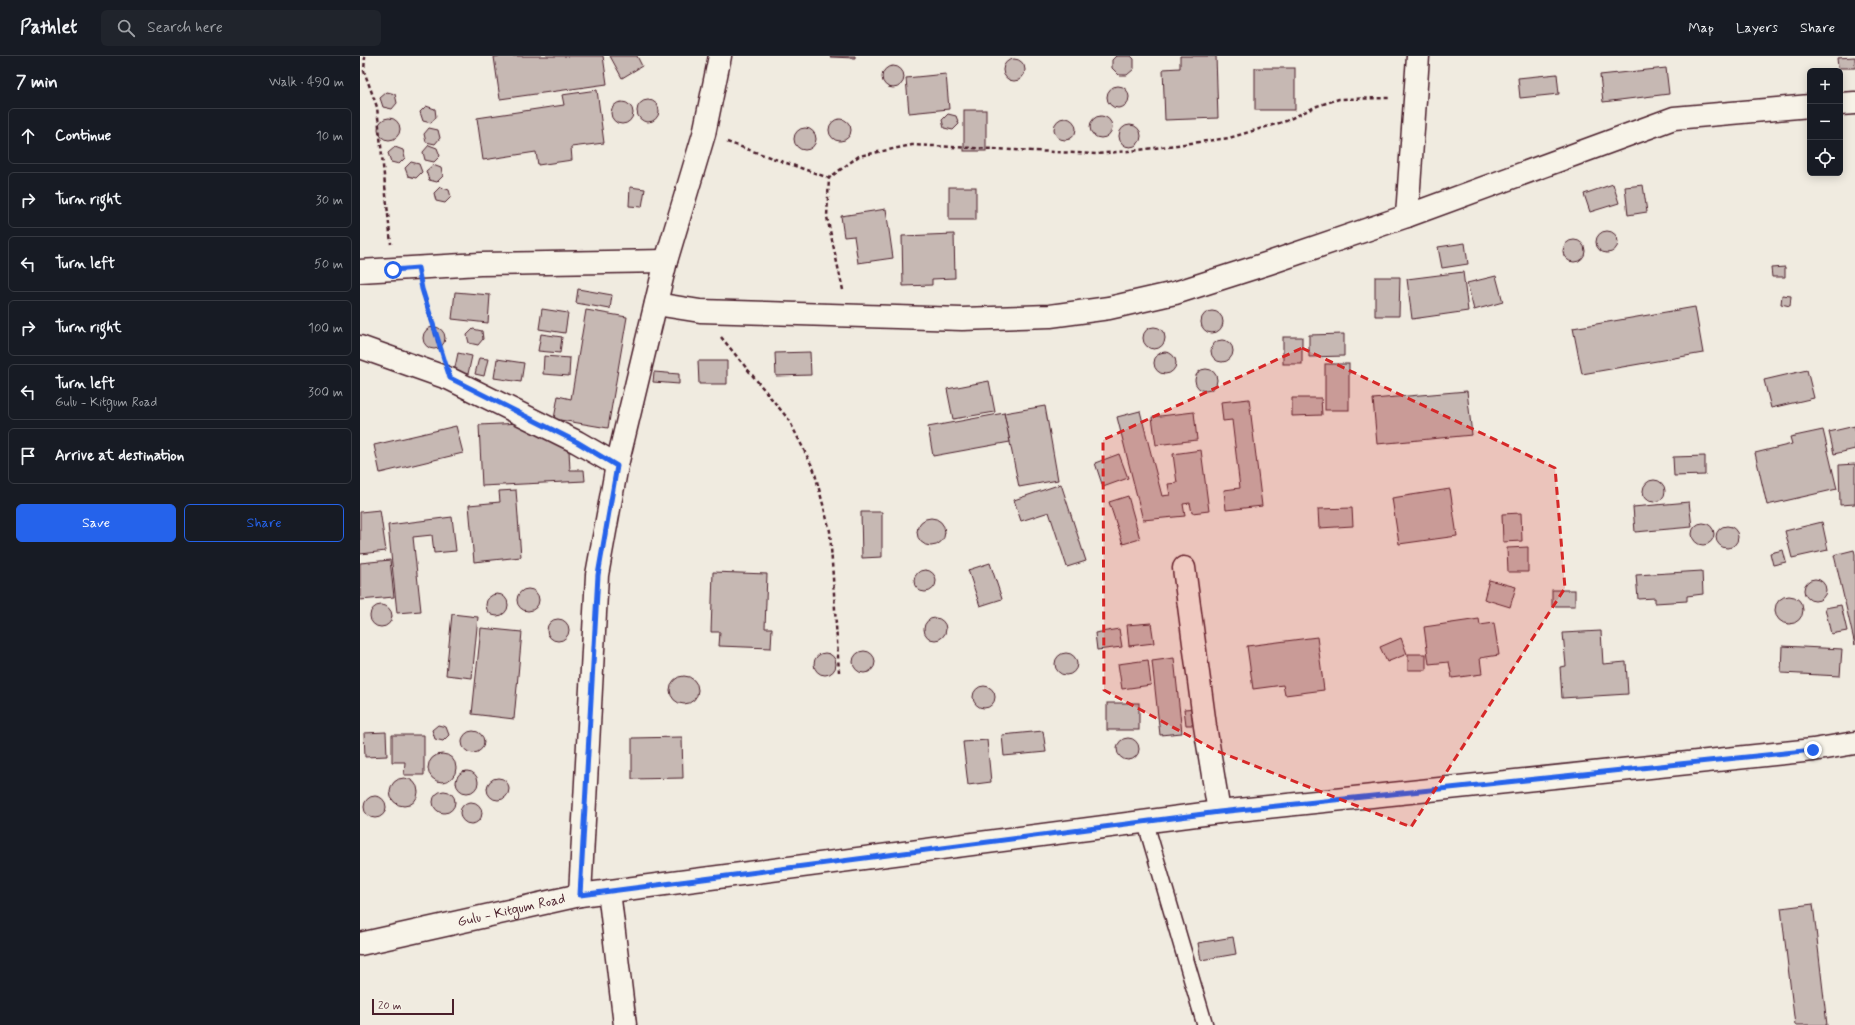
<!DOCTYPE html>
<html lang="en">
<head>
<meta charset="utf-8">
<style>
	body { margin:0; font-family:Mynerve,sans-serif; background:#20242c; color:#f1f3f6 }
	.controls { position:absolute; right:12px; top:12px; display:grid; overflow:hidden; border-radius:6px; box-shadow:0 2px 10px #0003 }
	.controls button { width:36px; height:36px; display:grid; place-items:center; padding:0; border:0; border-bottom:1px solid #363941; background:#171b24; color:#f1f3f6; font:20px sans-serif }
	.scale { position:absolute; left:12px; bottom:10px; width:82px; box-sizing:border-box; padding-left:4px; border:2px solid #4a1f2b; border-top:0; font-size:11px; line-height:14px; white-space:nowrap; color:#4a1f2b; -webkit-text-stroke:3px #f7f3e8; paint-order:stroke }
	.stop { position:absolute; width:12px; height:12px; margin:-9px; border:3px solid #2563eb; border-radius:50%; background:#fff }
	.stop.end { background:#2563eb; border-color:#fff; box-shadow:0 1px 4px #0008 }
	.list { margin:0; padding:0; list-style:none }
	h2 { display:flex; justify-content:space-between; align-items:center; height:52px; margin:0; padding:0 16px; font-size:17px }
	h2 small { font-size:13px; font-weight:400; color:#9ea1a6 }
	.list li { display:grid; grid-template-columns:26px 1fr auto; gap:12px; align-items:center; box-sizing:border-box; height:56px; margin:0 8px 8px; padding:0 8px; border:1px solid #363941; border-radius:6px }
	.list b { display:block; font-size:15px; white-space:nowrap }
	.list p { margin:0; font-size:13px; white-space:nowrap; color:#9ea1a6 }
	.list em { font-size:13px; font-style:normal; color:#9ea1a6 }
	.actions { display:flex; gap:8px; padding:12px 16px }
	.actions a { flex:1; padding:9px 0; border:1px solid #2563eb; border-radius:6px; text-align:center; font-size:14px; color:#2563eb }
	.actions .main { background:#2563eb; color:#fff }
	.icon { flex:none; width:22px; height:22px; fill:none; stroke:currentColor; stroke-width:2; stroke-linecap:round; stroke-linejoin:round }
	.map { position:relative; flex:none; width:1495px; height:969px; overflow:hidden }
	header { display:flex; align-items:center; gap:24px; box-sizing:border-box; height:56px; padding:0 20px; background:#171b24; border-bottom:1px solid #363941 }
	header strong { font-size:19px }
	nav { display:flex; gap:22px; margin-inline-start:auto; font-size:14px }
	.search { width:280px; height:36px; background:#20242c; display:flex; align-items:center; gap:10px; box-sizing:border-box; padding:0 14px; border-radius:6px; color:#9ea1a6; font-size:15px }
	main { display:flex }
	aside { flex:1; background:#171b24 }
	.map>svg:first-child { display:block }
</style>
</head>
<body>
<header>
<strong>Pathlet</strong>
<div class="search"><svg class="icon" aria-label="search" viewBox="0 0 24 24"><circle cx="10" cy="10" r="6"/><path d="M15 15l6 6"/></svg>Search here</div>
<nav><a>Map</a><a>Layers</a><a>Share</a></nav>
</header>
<main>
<aside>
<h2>7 min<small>Walk · 490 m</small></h2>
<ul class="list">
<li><svg class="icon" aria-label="ahead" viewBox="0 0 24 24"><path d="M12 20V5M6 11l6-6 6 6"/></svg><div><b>Continue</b></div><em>10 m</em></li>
<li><svg class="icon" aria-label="right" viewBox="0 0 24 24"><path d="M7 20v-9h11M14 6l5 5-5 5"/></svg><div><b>Turn right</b></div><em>30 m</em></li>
<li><svg class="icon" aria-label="left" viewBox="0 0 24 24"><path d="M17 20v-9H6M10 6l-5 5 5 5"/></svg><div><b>Turn left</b></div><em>50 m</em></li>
<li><svg class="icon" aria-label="right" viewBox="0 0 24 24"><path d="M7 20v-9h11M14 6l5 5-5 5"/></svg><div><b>Turn right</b></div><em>100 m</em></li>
<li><svg class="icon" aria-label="left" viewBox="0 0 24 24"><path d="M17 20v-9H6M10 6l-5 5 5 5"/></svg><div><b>Turn left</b><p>Gulu - Kitgum Road</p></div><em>300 m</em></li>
<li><svg class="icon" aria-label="arrive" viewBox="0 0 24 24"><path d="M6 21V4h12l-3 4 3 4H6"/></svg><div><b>Arrive at destination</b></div></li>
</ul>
<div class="actions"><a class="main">Save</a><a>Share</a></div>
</aside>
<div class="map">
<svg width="1495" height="969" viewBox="0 0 1495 969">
	<rect width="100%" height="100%" fill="#f0ebe0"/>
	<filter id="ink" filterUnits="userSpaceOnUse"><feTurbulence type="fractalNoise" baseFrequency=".025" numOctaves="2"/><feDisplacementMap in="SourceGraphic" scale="8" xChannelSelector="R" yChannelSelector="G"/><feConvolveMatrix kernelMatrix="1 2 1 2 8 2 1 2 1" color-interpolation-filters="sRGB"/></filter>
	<g filter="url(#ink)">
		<g fill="#c6b8b3" stroke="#4a1f2b">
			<polygon points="142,0 243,0 247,28 140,43 134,1"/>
			<polygon points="250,0 277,0 282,10 262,22"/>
			<polygon points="470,0 495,0 495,2 470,1"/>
			<polygon points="756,0 771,0 774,3 774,13 767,19 759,19 752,12 752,4"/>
			<polygon points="820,0 856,0 858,62 805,64 803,13 820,12"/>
			<polygon points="1495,1 1495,12 1478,12 1477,2"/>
			<circle cx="654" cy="14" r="11"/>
			<circle cx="533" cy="21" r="11"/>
			<rect x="895" y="12" width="40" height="42"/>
			<polygon points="1306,12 1309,38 1243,46 1240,19"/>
			<polygon points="586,18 589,53 549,57 546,22"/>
			<polygon points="1197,18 1199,38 1160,42 1158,22"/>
			<circle cx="758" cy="41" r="11"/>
			<polygon points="237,34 244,87 211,91 212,104 178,109 176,96 123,104 117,62 204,49 202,39"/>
			<polygon points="27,36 35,38 37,47 32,53 23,51 20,42"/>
			<circle cx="288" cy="55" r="11"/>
			<circle cx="262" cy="57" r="11"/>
			<polygon points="66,50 75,53 76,61 71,67 63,65 60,56"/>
			<rect x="604" y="54" width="22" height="41"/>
			<polygon points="588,58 596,60 599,68 593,74 584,72 582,64"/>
			<circle cx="741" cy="71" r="11"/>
			<circle cx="29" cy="73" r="11"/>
			<circle cx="705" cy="73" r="11"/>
			<circle cx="480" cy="74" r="11"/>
			<circle cx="770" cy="80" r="11"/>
			<circle cx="445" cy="83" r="11"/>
			<polygon points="69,72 78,74 80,82 75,88 66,86 64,78"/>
			<polygon points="69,89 77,92 80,100 74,106 65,104 63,96"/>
			<polygon points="35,91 43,94 45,102 39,108 31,106 28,97"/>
			<polygon points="51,106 59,108 62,116 56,122 48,120 45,112"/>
			<polygon points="73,109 81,112 83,120 77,126 69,124 66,115"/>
			<polygon points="1253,128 1259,147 1230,156 1224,138"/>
			<polygon points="1283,129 1287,156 1268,159 1265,131"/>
			<polygon points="80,131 89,134 91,141 85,147 76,145 74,137"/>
			<polygon points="270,131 285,133 282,151 269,150"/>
			<rect x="589" y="131" width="27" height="33"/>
			<polygon points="526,153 533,202 498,207 494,180 484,181 481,160"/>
			<circle cx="1247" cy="186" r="11"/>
			<polygon points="594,178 595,222 572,223 572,229 543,230 542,180"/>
			<circle cx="1214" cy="195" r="11"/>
			<polygon points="1105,187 1108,208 1082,212 1078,191"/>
			<polygon points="1425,211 1425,221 1412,221 1411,212"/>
			<polygon points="1103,216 1108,255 1052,263 1047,223"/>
			<polygon points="1136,220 1143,246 1114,254 1107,227"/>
			<polygon points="1015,221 1040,221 1039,260 1015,260"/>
			<polygon points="218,233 252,239 250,253 216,247"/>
			<polygon points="95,236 130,239 128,267 92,263"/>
			<polygon points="1422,239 1431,240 1430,250 1421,248"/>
			<polygon points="1335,251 1343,297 1222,318 1213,272"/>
			<polygon points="182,253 208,257 205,277 179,273"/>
			<polygon points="226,254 267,261 248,372 194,363 198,340 211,343"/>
			<circle cx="852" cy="266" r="11"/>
			<circle cx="794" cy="282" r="11"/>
			<circle cx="74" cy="282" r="11"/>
			<polygon points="113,273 122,275 123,283 118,289 109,287 107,279"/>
			<polygon points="181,278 202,281 200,297 178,295"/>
			<polygon points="984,278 984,300 949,301 949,279"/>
			<rect x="923" y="281" width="19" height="27"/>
			<circle cx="862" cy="295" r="11"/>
			<circle cx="805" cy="307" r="11"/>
			<polygon points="450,296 451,319 416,320 415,297"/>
			<polygon points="98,297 112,300 108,318 94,316"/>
			<polygon points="184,300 210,302 209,320 183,318"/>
			<polygon points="119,302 128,303 124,320 115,318"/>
			<polygon points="137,303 164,307 161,326 134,322"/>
			<polygon points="338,305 367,305 367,328 339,328"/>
			<rect x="965" y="308" width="24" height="46"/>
			<circle cx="846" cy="324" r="11"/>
			<polygon points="1447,314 1454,342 1411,352 1404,324"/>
			<polygon points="294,316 319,318 319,328 293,326"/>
			<polygon points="629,325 635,356 593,363 587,333"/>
			<polygon points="1107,335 1112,379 1017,388 1013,343"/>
			<polygon points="932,342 961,342 962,359 932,360"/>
			<polygon points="889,343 902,450 866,454 864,434 880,432 872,364 863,365 861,346"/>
			<polygon points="685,350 698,424 659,431 644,357"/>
			<polygon points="780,355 802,440 810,439 808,428 817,427 813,398 841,394 849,455 832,457 830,447 823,448 825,460 783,464 757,361"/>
			<polygon points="834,356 837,384 796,389 792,361"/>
			<polygon points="644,357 650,386 573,400 568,371"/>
			<polygon points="183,366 208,374 210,414 224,414 225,425 122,430 119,369"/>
			<polygon points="96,370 103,397 20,417 14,389"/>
			<polygon points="1495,370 1495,393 1474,398 1469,376"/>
			<polygon points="1463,374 1477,433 1407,449 1395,397 1432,388 1430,381"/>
			<polygon points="759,398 768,422 743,431 735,407"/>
			<polygon points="1345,400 1345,419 1314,420 1313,401"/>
			<polygon points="1495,408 1495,448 1480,449 1479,409"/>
			<circle cx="1294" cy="435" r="11"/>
			<polygon points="701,428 726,505 707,511 689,456 661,465 654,444"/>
			<polygon points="1090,433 1097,480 1039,488 1032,442"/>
			<polygon points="156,434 161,501 114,506 109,449 140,446 139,435"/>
			<polygon points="768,440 780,483 763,488 749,446"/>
			<polygon points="1329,446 1332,471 1275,476 1273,451"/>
			<polygon points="992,452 993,470 959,472 958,453"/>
			<polygon points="20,454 26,495 0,498 0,456"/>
			<polygon points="501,456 522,456 522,501 502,502"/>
			<polygon points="1161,457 1162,485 1143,486 1142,458"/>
			<polygon points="92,461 96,495 74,497 72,479 53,481 61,555 37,557 28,469"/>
			<circle cx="571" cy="476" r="14"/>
			<polygon points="1462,466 1468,494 1432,502 1425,475"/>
			<circle cx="1343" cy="478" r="11"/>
			<circle cx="1367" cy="481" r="11"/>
			<polygon points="1168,491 1168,516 1148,516 1147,492"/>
			<polygon points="1423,494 1426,506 1413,509 1410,497"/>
			<polygon points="1494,494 1495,498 1495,589 1474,499"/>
			<polygon points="30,504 34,541 0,544 0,507"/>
			<polygon points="630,507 642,543 620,550 608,514"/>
			<circle cx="565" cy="525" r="11"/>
			<polygon points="1342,515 1343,538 1327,540 1327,545 1295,547 1295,542 1278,543 1276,519"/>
			<polygon points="353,516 407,518 405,572 412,572 411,592 359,590 360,576 351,576"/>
			<circle cx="1455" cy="534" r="11"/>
			<polygon points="1129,524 1156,531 1150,551 1124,543"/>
			<circle cx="168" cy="544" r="11"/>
			<rect x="1192" y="534" width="23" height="16"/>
			<circle cx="137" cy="549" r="11"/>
			<circle cx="1429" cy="554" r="14"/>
			<circle cx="21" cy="560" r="11"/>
			<polygon points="1481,549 1487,575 1471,578 1465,552"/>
			<polygon points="92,558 118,561 112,622 86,619"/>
			<circle cx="575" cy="573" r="11"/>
			<circle cx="198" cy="574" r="11"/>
			<polygon points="1119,563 1120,569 1134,567 1139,599 1120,602 1122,618 1092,622 1089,606 1069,608 1064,571"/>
			<polygon points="791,567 794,587 769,590 767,569"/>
			<polygon points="121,572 162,576 154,663 112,658"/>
			<polygon points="759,573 762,591 737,594 735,577"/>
			<polygon points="1241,575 1243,608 1266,606 1268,638 1202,642 1200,611 1206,610 1203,577"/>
			<polygon points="957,581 964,634 925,639 923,629 893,633 887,590"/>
			<polygon points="1041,582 1047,598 1027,606 1020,591"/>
			<polygon points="1422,590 1482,593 1480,620 1421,617"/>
			<circle cx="504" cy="606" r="11"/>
			<circle cx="465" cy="608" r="11"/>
			<circle cx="706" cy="608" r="11"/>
			<rect x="1048" y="598" width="18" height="16"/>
			<polygon points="814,602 822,677 800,679 792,605"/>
			<polygon points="788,604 791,629 762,633 758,608"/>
			<circle cx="324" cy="634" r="14"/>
			<circle cx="624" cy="641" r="11"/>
			<rect x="747" y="647" width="32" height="27"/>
			<polygon points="838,652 839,669 826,669 824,653"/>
			<polygon points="78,669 86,671 89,679 83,685 75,683 72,674"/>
			<circle cx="113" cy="686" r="11"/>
			<polygon points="683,675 686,696 644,700 642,679"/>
			<polygon points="26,676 27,700 5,701 4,677"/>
			<polygon points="32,679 64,679 64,719 44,719 45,706 32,706"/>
			<polygon points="322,681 323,722 272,723 272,682"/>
			<circle cx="768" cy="693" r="11"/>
			<polygon points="627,684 631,726 608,729 603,686"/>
			<circle cx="82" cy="712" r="14"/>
			<circle cx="107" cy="726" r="11"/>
			<circle cx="44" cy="736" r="14"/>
			<circle cx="138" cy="733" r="11"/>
			<circle cx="84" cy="746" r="11"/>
			<circle cx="15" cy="751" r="11"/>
			<circle cx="111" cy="757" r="11"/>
			<polygon points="1453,848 1467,969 1435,969 1421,852"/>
			<polygon points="873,881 876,898 841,904 838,887"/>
		</g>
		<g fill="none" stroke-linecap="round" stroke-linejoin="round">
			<g stroke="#4a1f2b" stroke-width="18">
				<polyline id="service" points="785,765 845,969"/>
			</g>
			<g stroke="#4a1f2b" stroke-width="25">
				<g id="minor">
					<polyline points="1480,48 1495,47"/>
					<polyline points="1047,160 1058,0"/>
					<polyline points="0,215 120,208 306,205"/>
					<polyline points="296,248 340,255 602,263 690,260 749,252 815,237 909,207 1047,160 1314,62 1450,50"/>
					<polyline points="0,291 90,323 217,386 257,409 237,519 220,839"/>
					<polyline points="257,409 306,205 344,78 360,0"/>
					<polyline points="824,512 845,670 859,756"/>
					<polyline points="249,835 265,969"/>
				</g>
			</g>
			<g stroke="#4a1f2b" stroke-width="25">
				<g id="primary">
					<path id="s1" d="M 0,888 L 220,839 L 859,756 L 1453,694 L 1495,687"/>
				</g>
			</g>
			<g stroke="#4a1f2b" stroke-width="2.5" stroke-dasharray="4 3" stroke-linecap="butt">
				<polyline points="5,0 4,15 17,51 31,188"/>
				<polyline points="367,86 469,122"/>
				<polyline points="483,234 467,161 469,122 499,100 552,89 736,98 779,94 869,82 926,65 957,50 979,43 1029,42"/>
				<polyline points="63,236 80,293"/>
				<polyline points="361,281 429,364 454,414 470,475 479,616"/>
			</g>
			<use href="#service" stroke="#f7f3e8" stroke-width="15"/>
			<use href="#minor" stroke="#f7f3e8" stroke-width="22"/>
			<use href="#primary" stroke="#f7f3e8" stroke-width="22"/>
		</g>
	</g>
	<g fill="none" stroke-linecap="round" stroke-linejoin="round" filter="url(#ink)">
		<polyline stroke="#2563eb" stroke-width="5" points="33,214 58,212 62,233 90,322 217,386 257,410 238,519 220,839 859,756 1453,694"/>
	</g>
	<path fill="#d62828" fill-opacity="0.2" stroke="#d62828" stroke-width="3" stroke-dasharray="8 5" stroke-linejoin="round" d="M 942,292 L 1195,412 L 1205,532 L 1051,771 L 857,695 L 744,634 L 743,384 Z"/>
	<g text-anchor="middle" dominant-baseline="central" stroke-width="3" stroke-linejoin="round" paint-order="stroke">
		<g font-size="14" fill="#4a1f2b" stroke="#f7f3e8">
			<text stroke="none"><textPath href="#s1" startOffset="155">Gulu - Kitgum Road</textPath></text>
		</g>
	</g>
</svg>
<div class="controls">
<button>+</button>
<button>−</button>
<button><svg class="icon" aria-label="locate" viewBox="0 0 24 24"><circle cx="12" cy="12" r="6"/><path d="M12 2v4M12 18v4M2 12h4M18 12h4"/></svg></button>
</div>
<div class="scale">20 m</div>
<div class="stop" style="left:33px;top:214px"></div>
<div class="stop end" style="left:1453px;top:694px"></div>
</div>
</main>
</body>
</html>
